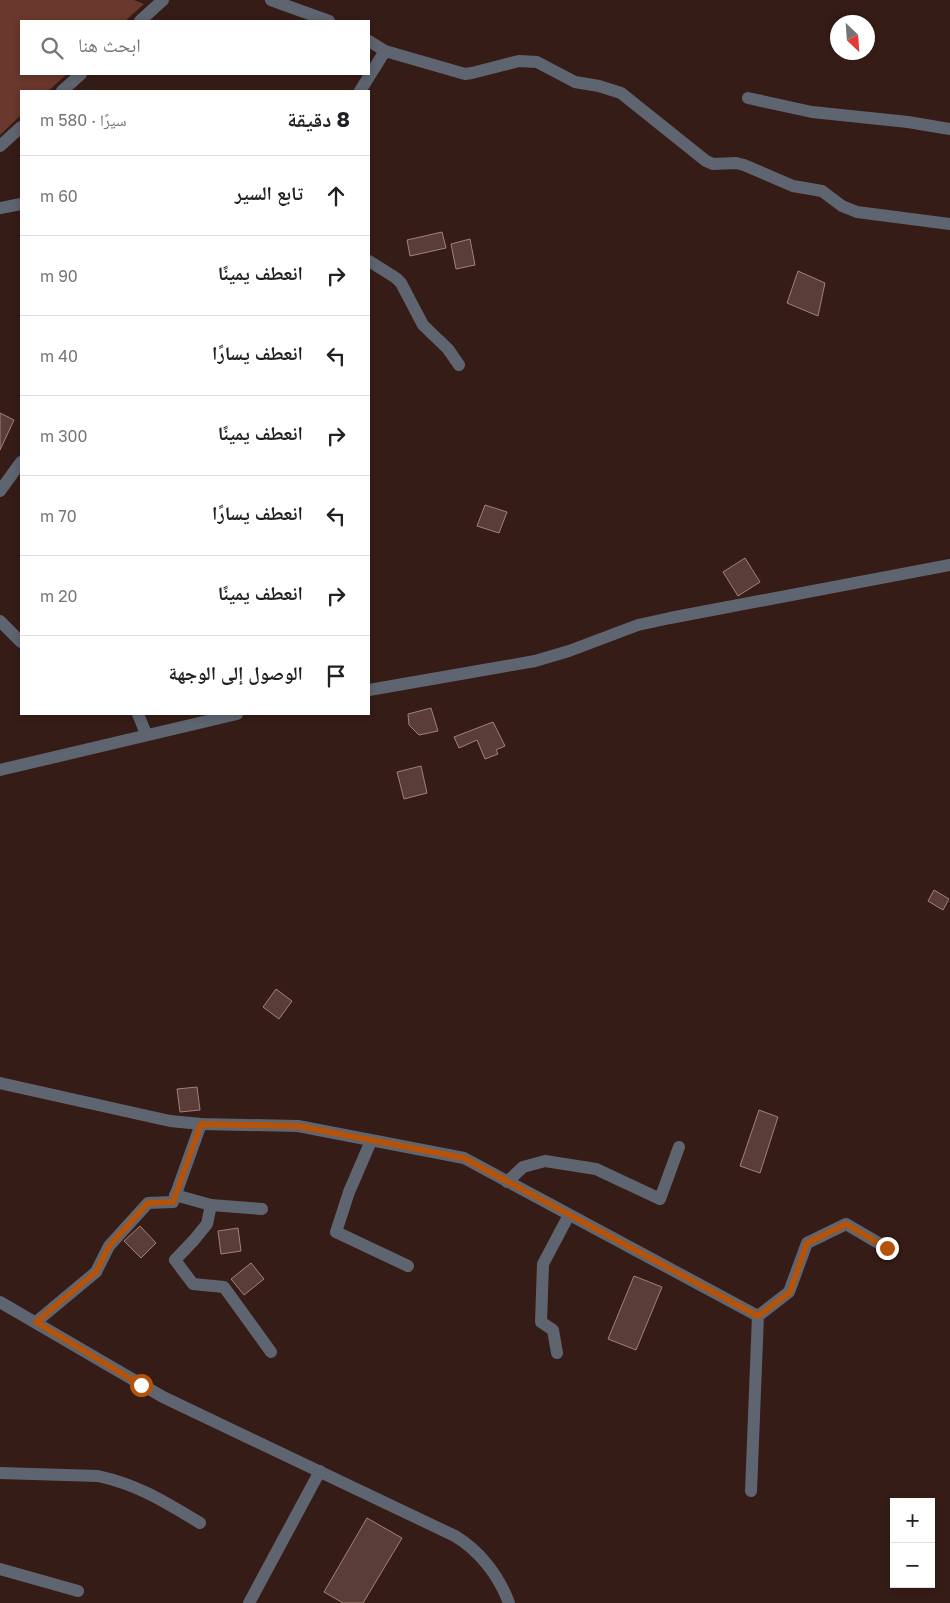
<!DOCTYPE html>
<html lang="ar">
<head>
<meta charset="utf-8">
<style>
	body { margin:0; font-family:"Golos Text","Noto Naskh Arabic",sans-serif; background:#f6f6f6; color:#202124; direction:rtl }
	.controls { position:absolute; right:15px; bottom:15px; display:grid; overflow:hidden; border-radius:0px; box-shadow:0 2px 8px #0003 }
	.controls button { width:45px; height:45px; display:grid; place-items:center; padding:0; border:0; border-bottom:1px solid #e0e0e0; background:#fff; color:#202124; font:25px sans-serif }
	.compass { position:absolute; left:830px; top:15px; width:45px; height:45px; border-radius:50%; background:#fff; box-shadow:0 2px 8px #0003; rotate:155deg }
	.stop { position:absolute; width:15px; height:15px; margin:-11px; border:4px solid #b45309; border-radius:50%; background:#fff }
	.stop.end { background:#b45309; border-color:#fff; box-shadow:0 1px 5px #0008 }
	.list { margin:0; padding:0; list-style:none }
	h2 { display:flex; justify-content:space-between; align-items:center; height:65px; margin:0; padding:0 20px; font-size:21px }
	h2 small { font-size:16px; font-weight:400; color:#757577 }
	.list li { display:grid; grid-template-columns:32px 1fr auto; gap:15px; align-items:center; box-sizing:border-box; height:80px; padding:0 20px; border-top:1px solid #e0e0e0 }
	.list b { display:block; font-size:19px; white-space:nowrap }
	.list em { font-size:16px; font-style:normal; color:#757577 }
	.icon { flex:none; width:28px; height:28px; fill:none; stroke:currentColor; stroke-width:2; stroke-linecap:round; stroke-linejoin:round }
	.map { position:relative; flex:none; width:950px; height:1603px; overflow:hidden; direction:ltr }
	.search { position:absolute; background:#fff; box-shadow:0 2px 8px #0003; left:20px; top:20px; width:350px; height:55px; display:flex; align-items:center; gap:12px; box-sizing:border-box; padding:0 18px; border-radius:0px; color:#757577; font-size:19px }
	.panel { position:absolute; background:#fff; box-shadow:0 2px 8px #0003; left:20px; top:90px; width:350px; height:625px; border-radius:0px; direction:rtl }
	.map>svg:first-child { display:block }
</style>
</head>
<body>
<div class="map">
<svg width="950" height="1603" viewBox="0 0 950 1603">
	<rect width="100%" height="100%" fill="#361c16"/>
	<polygon fill="#6a382c" points="0,0 134,0 144,4 125,21 21,21 21,74 67,74 48,91 21,91 21,115 0,135"/>
	<g fill="#593d36" stroke="#a28179">
		<polygon points="442,232 446,248 410,256 407,240"/>
		<polygon points="470,239 475,265 456,269 451,244"/>
		<polygon points="798,271 825,283 818,316 787,303"/>
		<polygon points="0,413 14,420 0,450"/>
		<polygon points="485,505 507,512 499,533 477,526"/>
		<polygon points="745,558 760,582 738,596 723,572"/>
		<polygon points="431,708 438,731 419,735 409,725 408,714"/>
		<polygon points="493,722 505,746 496,750 498,754 485,759 477,740 459,748 454,737"/>
		<polygon points="421,766 427,793 404,799 397,772"/>
		<polygon points="934,890 949,899 943,910 928,901"/>
		<polygon points="276,989 292,1001 279,1019 263,1007"/>
		<polygon points="197,1087 200,1110 180,1112 177,1089"/>
		<polygon points="759,1110 778,1117 760,1173 740,1166"/>
		<polygon points="140,1226 156,1243 141,1258 124,1241"/>
		<polygon points="238,1228 241,1251 221,1254 218,1231"/>
		<polygon points="251,1263 264,1279 244,1295 231,1279"/>
		<polygon points="634,1276 662,1287 636,1350 608,1339"/>
		<polygon points="367,1518 402,1538 363,1603 343,1603 324,1592"/>
	</g>
	<g fill="none" stroke-linecap="round" stroke-linejoin="round">
		<g stroke="#5f6570" stroke-width="12">
			<polyline points="271,0 329,21"/>
			<polyline points="140,21 163,0"/>
			<polyline points="369,41 385,51 465,74 472,73 519,61 537,62 575,82 599,86 621,93 706,161 713,164 736,163 744,165 793,186 822,191 842,206 857,212 950,224"/>
			<polyline points="62,91 81,74"/>
			<polyline points="360,91 385,51"/>
			<polyline points="748,98 812,112 908,122 950,129"/>
			<polyline points="0,146 21,127"/>
			<polyline points="0,208 21,204"/>
			<polyline points="369,261 396,278 401,283 423,325 448,349 459,365"/>
			<polyline points="0,491 21,462"/>
			<polyline points="0,621 21,642"/>
			<polyline points="369,690 535,661 569,651 638,625 670,618 950,565"/>
			<polyline points="138,714 146,734"/>
			<polyline points="0,770 237,714"/>
			<polyline points="0,1083 170,1121 201,1124 298,1126 464,1158 758,1316"/>
			<polyline points="371,1141 349,1192 336,1232 408,1266"/>
			<polyline points="507,1182 523,1167 545,1161 596,1169 660,1199 679,1147"/>
			<polyline points="175,1195 211,1205 207,1224 194,1240 175,1260 193,1284 224,1287 271,1352"/>
			<polyline points="211,1205 262,1209"/>
			<path d="M 0,1302 L 163,1397 L 455,1536 C 480,1551 499,1576 509,1603"/>
			<polyline points="36,1322 96,1272 109,1246 148,1203 173,1202 201,1124"/>
			<polyline points="557,1353 553,1330 541,1322 543,1264 569,1215"/>
			<path d="M 0,1473 L 98,1476 C 139,1485 165,1502 200,1523"/>
			<polyline points="751,1491 758,1316 789,1292 807,1243 846,1224 887,1248"/>
			<polyline points="0,1569 78,1591"/>
			<polyline points="249,1603 320,1471"/>
		</g>
	</g>
	<g fill="none" stroke-linecap="round" stroke-linejoin="round">
		<polyline stroke="#b45309" stroke-width="6" points="141,1385 36,1322 96,1272 109,1246 148,1203 173,1202 201,1124 298,1126 464,1158 758,1316 790,1292 807,1243 846,1224 887,1248"/>
	</g>
</svg>
<div class="controls">
<button>+</button>
<button>−</button>
</div>
<svg class="compass" viewBox="-18 -18 36 36"><path d="M0-13l5 13h-10z" fill="#e53935"/><path d="M0 13l5-13h-10z" fill="#757577"/></svg>
<div class="stop" style="left:141px;top:1385px"></div>
<div class="stop end" style="left:887px;top:1248px"></div>
<div class="search"><svg class="icon" aria-label="search" viewBox="0 0 24 24"><circle cx="10" cy="10" r="6"/><path d="M15 15l6 6"/></svg>ابحث هنا</div>
<section class="panel">
<h2>8 دقيقة<small>سيرًا · 580 m</small></h2>
<ul class="list">
<li><svg class="icon" aria-label="ahead" viewBox="0 0 24 24"><path d="M12 20V5M6 11l6-6 6 6"/></svg><div><b>تابع السير</b></div><em>60 m</em></li>
<li><svg class="icon" aria-label="right" viewBox="0 0 24 24"><path d="M7 20v-9h11M14 6l5 5-5 5"/></svg><div><b>انعطف يمينًا</b></div><em>90 m</em></li>
<li><svg class="icon" aria-label="left" viewBox="0 0 24 24"><path d="M17 20v-9H6M10 6l-5 5 5 5"/></svg><div><b>انعطف يسارًا</b></div><em>40 m</em></li>
<li><svg class="icon" aria-label="right" viewBox="0 0 24 24"><path d="M7 20v-9h11M14 6l5 5-5 5"/></svg><div><b>انعطف يمينًا</b></div><em>300 m</em></li>
<li><svg class="icon" aria-label="left" viewBox="0 0 24 24"><path d="M17 20v-9H6M10 6l-5 5 5 5"/></svg><div><b>انعطف يسارًا</b></div><em>70 m</em></li>
<li><svg class="icon" aria-label="right" viewBox="0 0 24 24"><path d="M7 20v-9h11M14 6l5 5-5 5"/></svg><div><b>انعطف يمينًا</b></div><em>20 m</em></li>
<li><svg class="icon" aria-label="arrive" viewBox="0 0 24 24"><path d="M6 21V4h12l-3 4 3 4H6"/></svg><div><b>الوصول إلى الوجهة</b></div></li>
</ul>
</section>
</div>
</body>
</html>
